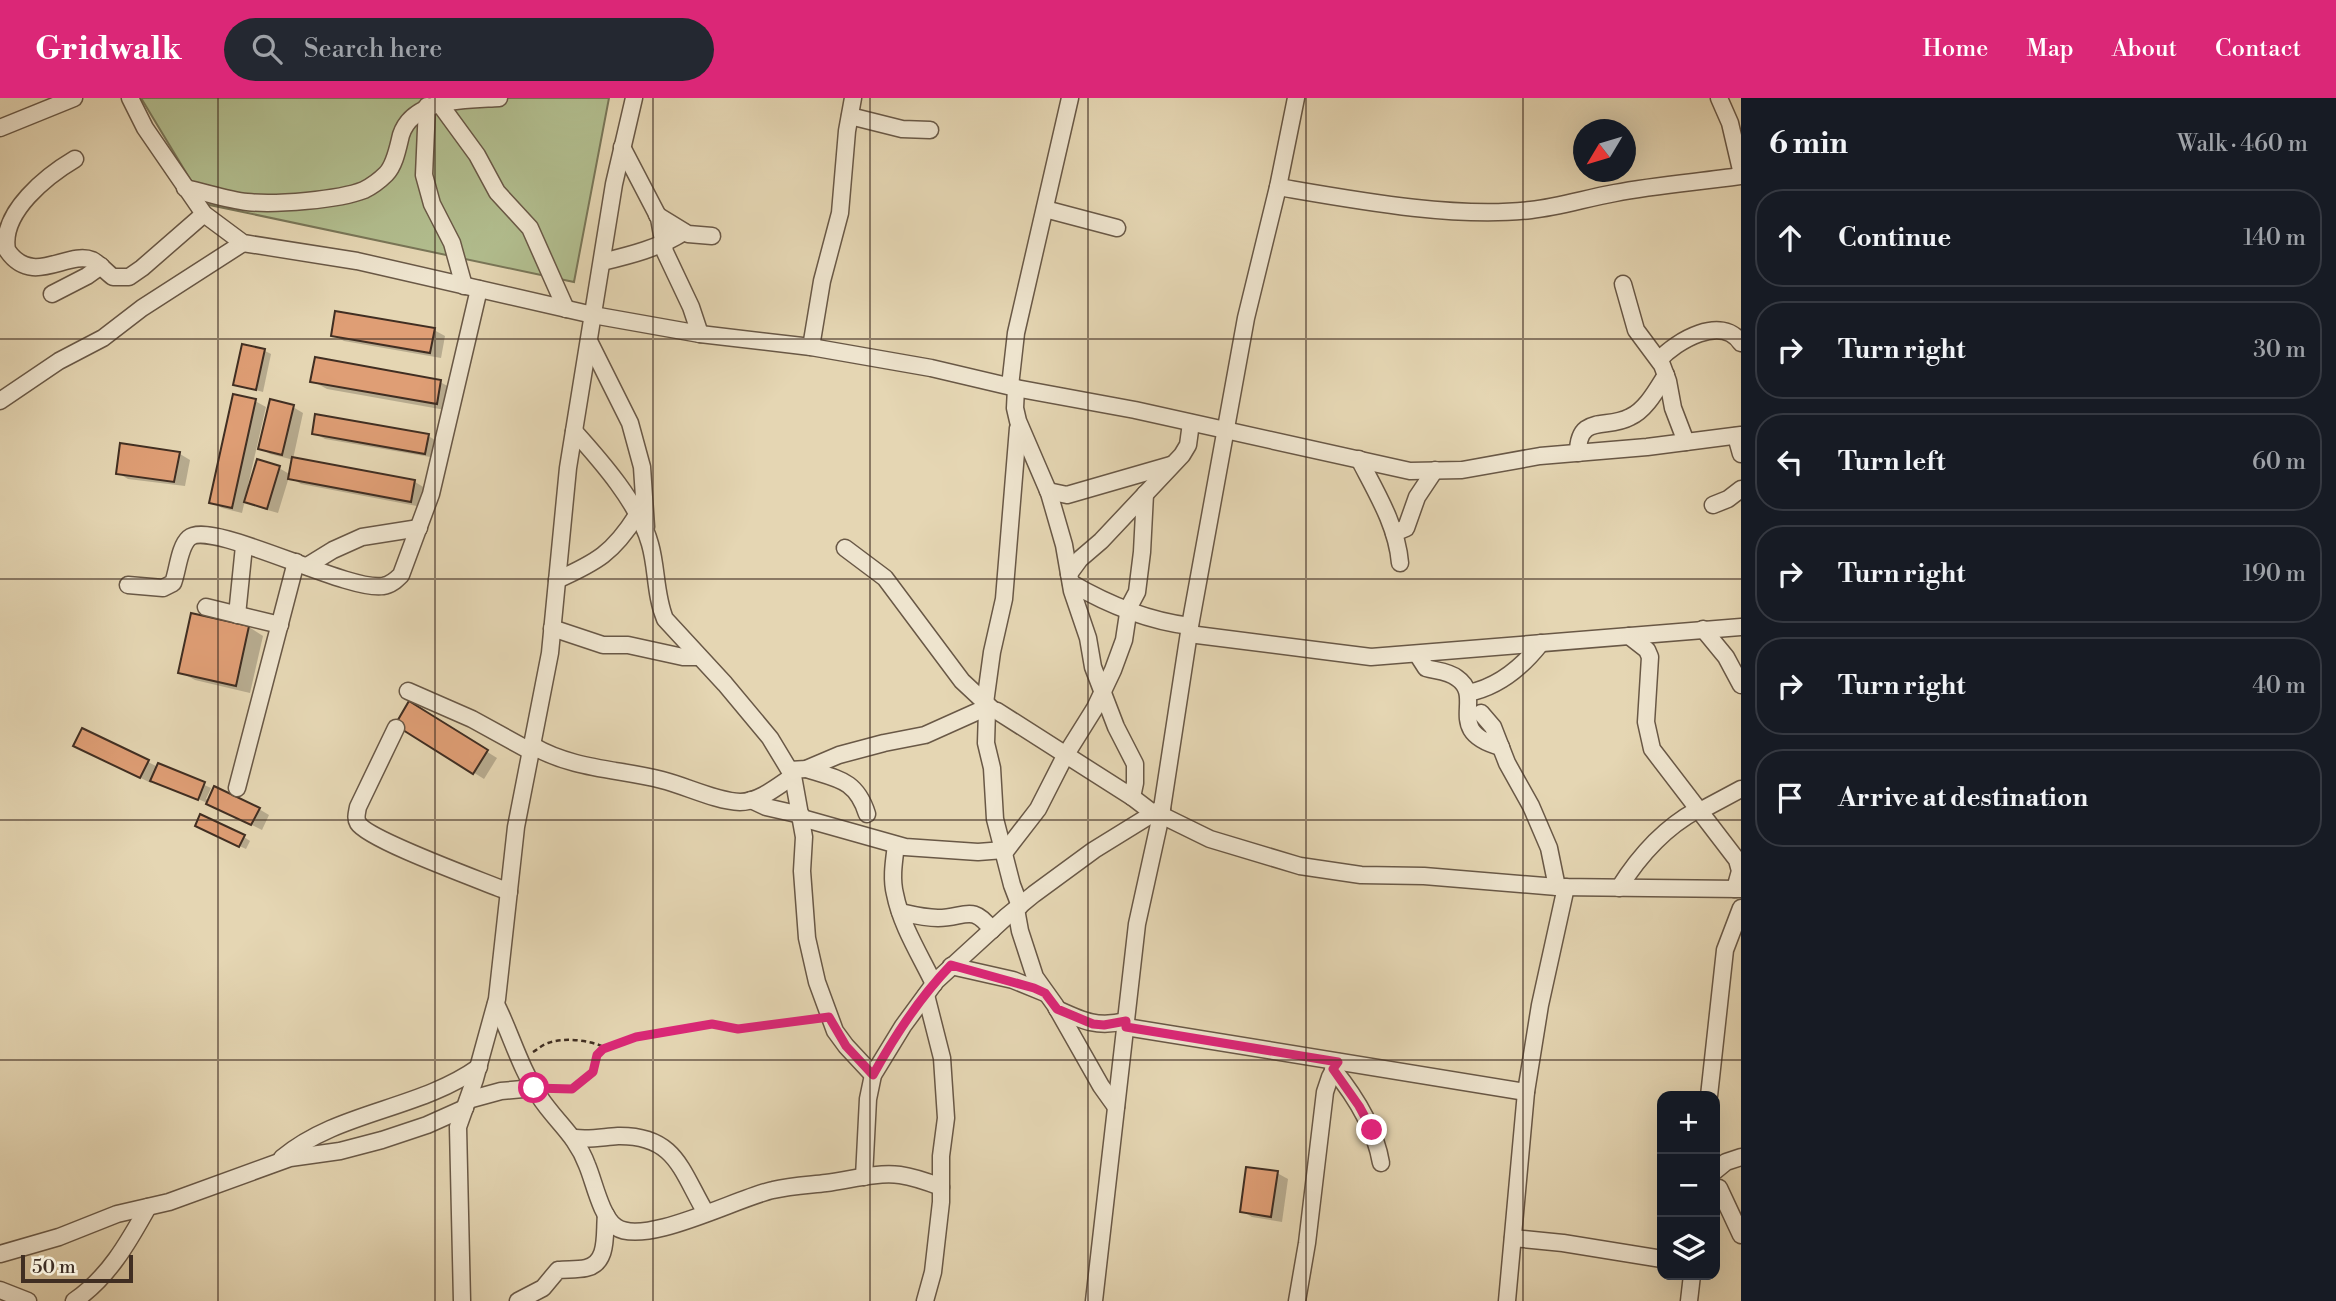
<!DOCTYPE html>
<html lang="en">
<head>
<meta charset="utf-8">
<style>
	body { margin:0; font-family:"Libre Bodoni",serif; background:#242831; color:#f1f3f6 }
	.controls { position:absolute; right:21px; bottom:21px; display:grid; overflow:hidden; border-radius:14px; box-shadow:0 7px 28px #0002 }
	.controls button { width:63px; height:63px; display:grid; place-items:center; padding:0; border:0; border-bottom:2px solid #363941; background:#171b24; color:#f1f3f6; font:35px sans-serif }
	.compass { position:absolute; left:1573px; top:21px; width:63px; height:63px; border-radius:50%; background:#171b24; box-shadow:0 7px 28px #0002; rotate:232deg }
	.scale { position:absolute; left:21px; bottom:18px; width:112px; box-sizing:border-box; padding-left:7px; border:4px solid #402e22; border-top:0; font-size:19px; line-height:24px; white-space:nowrap; color:#402e22; -webkit-text-stroke:5px #eee4ce; paint-order:stroke }
	.stop { position:absolute; width:21px; height:21px; margin:-16px; border:5px solid #db2777; border-radius:50%; background:#fff }
	.stop.end { background:#db2777; border-color:#fff; box-shadow:0 2px 7px #0008 }
	.list { margin:0; padding:0; list-style:none }
	h2 { display:flex; justify-content:space-between; align-items:center; height:91px; margin:0; padding:0 28px; font-size:30px }
	h2 small { font-size:23px; font-weight:400; color:#9ea1a6 }
	.list li { display:grid; grid-template-columns:46px 1fr auto; gap:21px; align-items:center; box-sizing:border-box; height:98px; margin:0 14px 14px; padding:0 14px; border:2px solid #363941; border-radius:28px }
	.list b { display:block; font-size:26px; white-space:nowrap }
	.list em { font-size:23px; font-style:normal; color:#9ea1a6 }
	.icon { flex:none; width:38px; height:38px; fill:none; stroke:currentColor; stroke-width:2; stroke-linecap:round; stroke-linejoin:round }
	.map { position:relative; flex:none; width:1741px; height:1203px; overflow:hidden }
	header { display:flex; align-items:center; gap:42px; box-sizing:border-box; height:98px; padding:0 35px; background:#db2777; color:#fff }
	header strong { font-size:33px }
	nav { display:flex; gap:38px; margin-inline-start:auto; font-size:24px }
	.search { width:490px; height:63px; background:#242831; display:flex; align-items:center; gap:18px; box-sizing:border-box; padding:0 24px; border-radius:38px; color:#9ea1a6; font-size:26px }
	main { display:flex }
	aside { flex:1; background:#171b24 }
	.map>svg:first-child { display:block }
</style>
</head>
<body>
<header>
<strong>Gridwalk</strong>
<div class="search"><svg class="icon" aria-label="search" viewBox="0 0 24 24"><circle cx="10" cy="10" r="6"/><path d="M15 15l6 6"/></svg>Search here</div>
<nav><a>Home</a><a>Map</a><a>About</a><a>Contact</a></nav>
</header>
<main>
<div class="map">
<svg width="1741" height="1203" viewBox="0 0 1741 1203">
	<rect width="100%" height="100%" fill="#e5d6b3"/>
	<filter id="stains"><feTurbulence type="fractalNoise" baseFrequency=".00286" numOctaves="4"/><feColorMatrix values="0 0 0 0 .2 0 0 0 0 .09 0 0 0 0 .02 0 0 0 .5 -.17"/></filter>
	<radialGradient id="worn" r=".72"><stop offset=".6" stop-color="#630" stop-opacity="0"/><stop offset="1" stop-color="#630" stop-opacity=".3"/></radialGradient>
	<polygon fill="#b2be8f" stroke="#797658" stroke-width="2" points="141,0 609,0 574,184 205,106"/>
	<g fill="#0003">
		<polygon points="434,232 445,238 441,260 344,243 333,237"/>
		<polygon points="265,253 271,256 263,294 235,286"/>
		<polygon points="312,283 440,284 455,292 451,313 327,291"/>
		<polygon points="255,303 266,309 248,387 251,387 279,370 291,377 294,362 270,356 260,350 293,309 303,315 293,361 415,384 425,390 422,409 301,386 289,379 278,415 257,409 245,402 242,415 222,410 211,404"/>
		<polygon points="314,335 428,338 439,344 436,360 325,341"/>
		<polygon points="180,356 190,362 185,388 128,381 118,375"/>
		<polygon points="249,529 263,538 250,595 195,582 180,574"/>
		<polygon points="420,612 497,660 484,681 397,626"/>
		<polygon points="86,653 148,664 158,669 159,667 211,690 206,701 259,711 269,717 262,732 205,704 153,682 151,685"/>
		<polygon points="203,731 244,739 250,743 246,751"/>
		<polygon points="1277,1075 1288,1081 1282,1124 1252,1119 1242,1113"/>
	</g>
	<g fill="#df9e75" stroke="#402e22" stroke-width="2">
		<polygon points="335,213 435,230 430,255 331,238"/>
		<polygon points="242,246 265,251 256,292 233,287"/>
		<polygon points="315,259 441,282 437,306 310,284"/>
		<polygon points="233,296 256,301 232,410 209,405"/>
		<polygon points="270,301 294,307 282,357 258,351"/>
		<polygon points="315,316 429,336 425,356 312,336"/>
		<polygon points="120,345 180,354 174,384 116,376"/>
		<polygon points="292,359 415,382 411,404 288,381"/>
		<polygon points="257,361 280,368 267,411 244,404"/>
		<polygon points="191,515 249,528 236,588 178,575"/>
		<polygon points="409,603 488,652 473,676 395,627"/>
		<polygon points="82,630 149,662 140,680 73,648"/>
		<polygon points="158,665 205,684 198,702 150,683"/>
		<polygon points="214,688 260,710 251,727 206,706"/>
		<polygon points="200,716 245,737 239,749 195,728"/>
		<polygon points="1246,1069 1278,1073 1271,1119 1240,1114"/>
	</g>
	<g fill="none" stroke-linecap="round" stroke-linejoin="round">
		<g stroke="#695846" stroke-width="19">
			<g id="minor">
				<polyline points="130,0 145,30 204,116 243,145 357,163 593,217 700,236 811,249 931,270 1016,290 1135,312 1410,373 1462,372 1540,358 1647,349 1741,337"/>
				<polyline points="1719,0 1730,25 1741,72"/>
				<polyline points="439,5 477,57 497,94 530,130 566,211"/>
				<polyline points="427,8 424,77 432,106 452,145 464,188"/>
				<polyline points="850,18 902,31 930,32"/>
				<polyline points="0,30 74,0"/>
				<polyline points="622,49 659,120 665,154 691,209 700,236"/>
				<path d="M 75,61 C 48,77 0,114 7,152 C 13,161 22,168 33,169 C 52,171 76,155 92,162 C 100,166 106,174 113,179 L 129,179 L 142,170 L 204,116"/>
				<path d="M 1278,89 C 1354,102 1455,121 1531,112 C 1559,109 1587,100 1615,95 C 1656,87 1699,84 1741,78"/>
				<path d="M 185,90 C 205,94 227,102 247,104 C 275,107 339,102 364,92 C 372,88 380,82 386,76 C 395,67 398,49 401,37 C 413,0 466,2 499,0"/>
				<polyline points="1045,111 1117,130"/>
				<polyline points="657,117 688,136 712,138"/>
				<path d="M 602,164 C 631,157 659,150 684,134"/>
				<polyline points="1623,186 1636,232 1662,267 1668,283 1673,310 1686,344"/>
				<polyline points="52,196 87,178 101,168"/>
				<polyline points="589,243 630,325 642,369 646,429"/>
				<polyline points="811,249 822,183 840,115 847,33 853,0"/>
				<path d="M 1659,262 C 1676,243 1722,216 1741,245"/>
				<polyline points="1010,288 1016,235 1070,0"/>
				<polyline points="1016,290 1015,310 1018,323 1049,395 1064,447 1072,493 1088,540 1093,569 1116,629 1135,666 1135,685 1132,699"/>
				<polyline points="0,303 59,263 103,240 142,210 243,145"/>
				<path d="M 574,333 C 601,363 639,406 650,446 C 657,470 655,497 665,521 L 725,586 L 770,640 L 793,678 L 804,739 L 802,773 L 807,840 L 817,884 L 835,933 L 846,948 L 873,977"/>
				<polyline points="1736,338 1741,356"/>
				<path d="M 1578,355 C 1578,315 1607,332 1630,319 C 1646,312 1657,291 1666,277"/>
				<path d="M 1359,361 C 1376,394 1397,428 1400,465"/>
				<polyline points="1048,393 1067,397 1171,367"/>
				<polyline points="1713,407 1728,401 1741,391"/>
				<polyline points="1394,435 1406,430 1417,399 1435,372"/>
				<polyline points="845,450 885,480 962,583 992,611"/>
				<polyline points="307,468 333,452 362,439 419,430"/>
				<polyline points="1069,476 1080,461 1101,443 1182,357 1188,347 1191,325"/>
				<path d="M 557,482 C 597,464 613,455 637,417"/>
				<path d="M 1071,485 C 1107,506 1149,523 1190,528"/>
				<path d="M 128,487 L 163,490 L 173,485 C 178,472 179,449 189,440 C 211,421 347,494 383,488 C 391,487 396,482 401,477 L 431,396 L 479,191"/>
				<polyline points="206,509 280,527"/>
				<polyline points="237,517 244,448"/>
				<polyline points="552,530 603,547 628,547 683,559 699,559"/>
				<polyline points="1703,531 1726,559 1741,587"/>
				<polyline points="1189,536 1371,559 1741,529"/>
				<polyline points="1629,538 1647,552 1650,559 1646,624 1652,651 1737,762 1740,773 1735,791"/>
				<path d="M 1417,556 L 1426,570 C 1436,573 1448,573 1457,580 C 1486,600 1442,633 1501,649"/>
				<polyline points="408,593 472,621 532,654"/>
				<path d="M 1468,595 C 1498,589 1523,568 1541,545"/>
				<polyline points="985,605 992,554 1004,501 1018,330"/>
				<polyline points="987,612 986,645 992,670 995,721 1012,787 1020,808"/>
				<polyline points="1481,615 1493,629 1507,665 1531,708 1549,750 1557,789"/>
				<path d="M 396,630 L 358,709 C 357,715 355,720 358,725 C 368,742 483,783 509,794"/>
				<path d="M 533,648 C 572,671 618,671 662,682 C 686,688 716,703 740,704 C 759,704 778,688 793,678"/>
				<path d="M 806,671 C 837,681 856,681 867,716"/>
				<polyline points="790,672 806,671 839,657 884,645 925,637 983,611 997,613 1132,699 1153,715"/>
				<polyline points="237,690 296,464"/>
				<polyline points="751,702 766,709 801,717"/>
				<polyline points="1698,714 1741,691"/>
				<polyline points="1161,717 1210,741 1300,768 1361,777 1424,778 1557,789 1741,791"/>
				<polyline points="802,720 905,749 978,754 1004,752"/>
				<path d="M 896,747 C 894,763 891,780 895,796 C 901,827 920,857 934,886"/>
				<polyline points="1004,755 1038,711 1065,658 1095,610 1113,572 1124,542 1129,509 1137,494 1142,454 1145,396"/>
				<path d="M 1619,790 C 1639,758 1664,730 1697,712"/>
				<polyline points="1016,811 1020,833 1035,879 1055,907 1101,988 1116,1009"/>
				<path d="M 900,814 C 913,817 925,820 938,820 C 965,820 972,805 992,832"/>
				<polyline points="951,868 1013,882 1045,895"/>
				<path d="M 496,906 C 511,936 520,970 539,998 C 555,1023 576,1037 587,1067 C 594,1083 601,1119 616,1129 C 645,1149 739,1099 773,1092 C 790,1088 809,1087 826,1085 C 850,1082 876,1074 900,1077 C 914,1079 928,1084 941,1089"/>
				<path d="M 1057,911 C 1083,923 1097,930 1126,923"/>
				<polyline points="1126,929 1526,994"/>
				<path d="M 1333,971 C 1356,999 1375,1030 1381,1065"/>
				<polyline points="1709,998 1725,852 1741,810"/>
				<polyline points="468,1002 501,993 534,990"/>
				<path d="M 575,1040 C 590,1042 603,1039 618,1038 C 676,1037 681,1073 706,1115"/>
				<path d="M 282,1060 C 338,1013 419,1012 479,969"/>
				<polyline points="1715,1073 1726,1064 1741,1059"/>
				<polyline points="864,1079 868,1001 873,977 903,928 936,883 1007,818 1034,796 1094,752 1162,710"/>
				<polyline points="1719,1090 1741,1137"/>
				<polyline points="1513,1140 1563,1145 1662,1161"/>
				<polyline points="0,1156 59,1139 117,1116 169,1104 290,1060 340,1053 382,1042 427,1027 465,1010"/>
				<polyline points="0,1192 28,1203"/>
				<path d="M 74,1203 C 108,1180 128,1145 148,1109"/>
				<polyline points="462,1203 458,1029 475,981 497,901 516,729 550,555 568,370 614,86 634,0"/>
				<path d="M 518,1203 L 543,1190 L 558,1172 C 567,1171 577,1172 586,1170 C 609,1165 604,1135 606,1117"/>
				<polyline points="925,1203 933,1174 941,1104 941,1058 946,1020 942,960 926,897"/>
				<polyline points="1094,1203 1137,826 1161,717 1190,528 1246,220 1278,89 1296,0"/>
				<polyline points="1297,1203 1307,1145 1325,994 1330,979 1338,964"/>
				<polyline points="1507,1203 1526,994 1540,907 1566,789"/>
				<polyline points="1689,1203 1692,1177"/>
			</g>
		</g>
		<g stroke="#402e22" stroke-width="2.5" stroke-dasharray="5 3.5" stroke-linecap="butt">
			<path d="M 533,954 C 538,951 542,947 548,945 C 564,939 591,942 606,950"/>
			<polyline points="552,991 567,991 576,989 593,974 597,957 603,951 636,939 712,926 739,931 816,921"/>
		</g>
		<use href="#minor" stroke="#eee4ce" stroke-width="16"/>
	</g>
	<g fill="none" stroke-linecap="round" stroke-linejoin="round">
		<path stroke="#db2777" stroke-width="9" d="M 534,990 L 572,991 L 593,974 L 597,957 L 603,951 L 636,939 L 712,926 L 738,931 L 829,919 L 846,948 L 873,977 C 894,939 920,899 951,867 L 1034,890 L 1045,895 L 1057,911 L 1093,926 L 1104,927 L 1126,923 L 1126,929 L 1338,964 L 1333,971 L 1359,1008 L 1372,1032"/>
	</g>
	<path fill="none" stroke="#402e22" stroke-width="2" stroke-opacity="0.55" d="M 218,0 L 218,1203M 435,0 L 435,1203M 653,0 L 653,1203M 870,0 L 870,1203M 1088,0 L 1088,1203M 1306,0 L 1306,1203M 1523,0 L 1523,1203M 0,241 L 1741,241M 0,481 L 1741,481M 0,722 L 1741,722M 0,962 L 1741,962"/>
	<rect width="100%" height="100%" filter="url(#stains)"/>
	<rect width="100%" height="100%" fill="url(#worn)"/>
</svg>
<div class="controls">
<button>+</button>
<button>−</button>
<button><svg class="icon" aria-label="layers" viewBox="0 0 24 24"><path d="M12 4l9 5-9 5-9-5zM3 14l9 5 9-5"/></svg></button>
</div>
<svg class="compass" viewBox="-18 -18 36 36"><path d="M0-13l5 13h-10z" fill="#e53935"/><path d="M0 13l5-13h-10z" fill="#9ea1a6"/></svg>
<div class="scale">50 m</div>
<div class="stop" style="left:534px;top:990px"></div>
<div class="stop end" style="left:1372px;top:1032px"></div>
</div>
<aside>
<h2>6 min<small>Walk · 460 m</small></h2>
<ul class="list">
<li><svg class="icon" aria-label="ahead" viewBox="0 0 24 24"><path d="M12 20V5M6 11l6-6 6 6"/></svg><div><b>Continue</b></div><em>140 m</em></li>
<li><svg class="icon" aria-label="right" viewBox="0 0 24 24"><path d="M7 20v-9h11M14 6l5 5-5 5"/></svg><div><b>Turn right</b></div><em>30 m</em></li>
<li><svg class="icon" aria-label="left" viewBox="0 0 24 24"><path d="M17 20v-9H6M10 6l-5 5 5 5"/></svg><div><b>Turn left</b></div><em>60 m</em></li>
<li><svg class="icon" aria-label="right" viewBox="0 0 24 24"><path d="M7 20v-9h11M14 6l5 5-5 5"/></svg><div><b>Turn right</b></div><em>190 m</em></li>
<li><svg class="icon" aria-label="right" viewBox="0 0 24 24"><path d="M7 20v-9h11M14 6l5 5-5 5"/></svg><div><b>Turn right</b></div><em>40 m</em></li>
<li><svg class="icon" aria-label="arrive" viewBox="0 0 24 24"><path d="M6 21V4h12l-3 4 3 4H6"/></svg><div><b>Arrive at destination</b></div></li>
</ul>
</aside>
</main>
</body>
</html>
